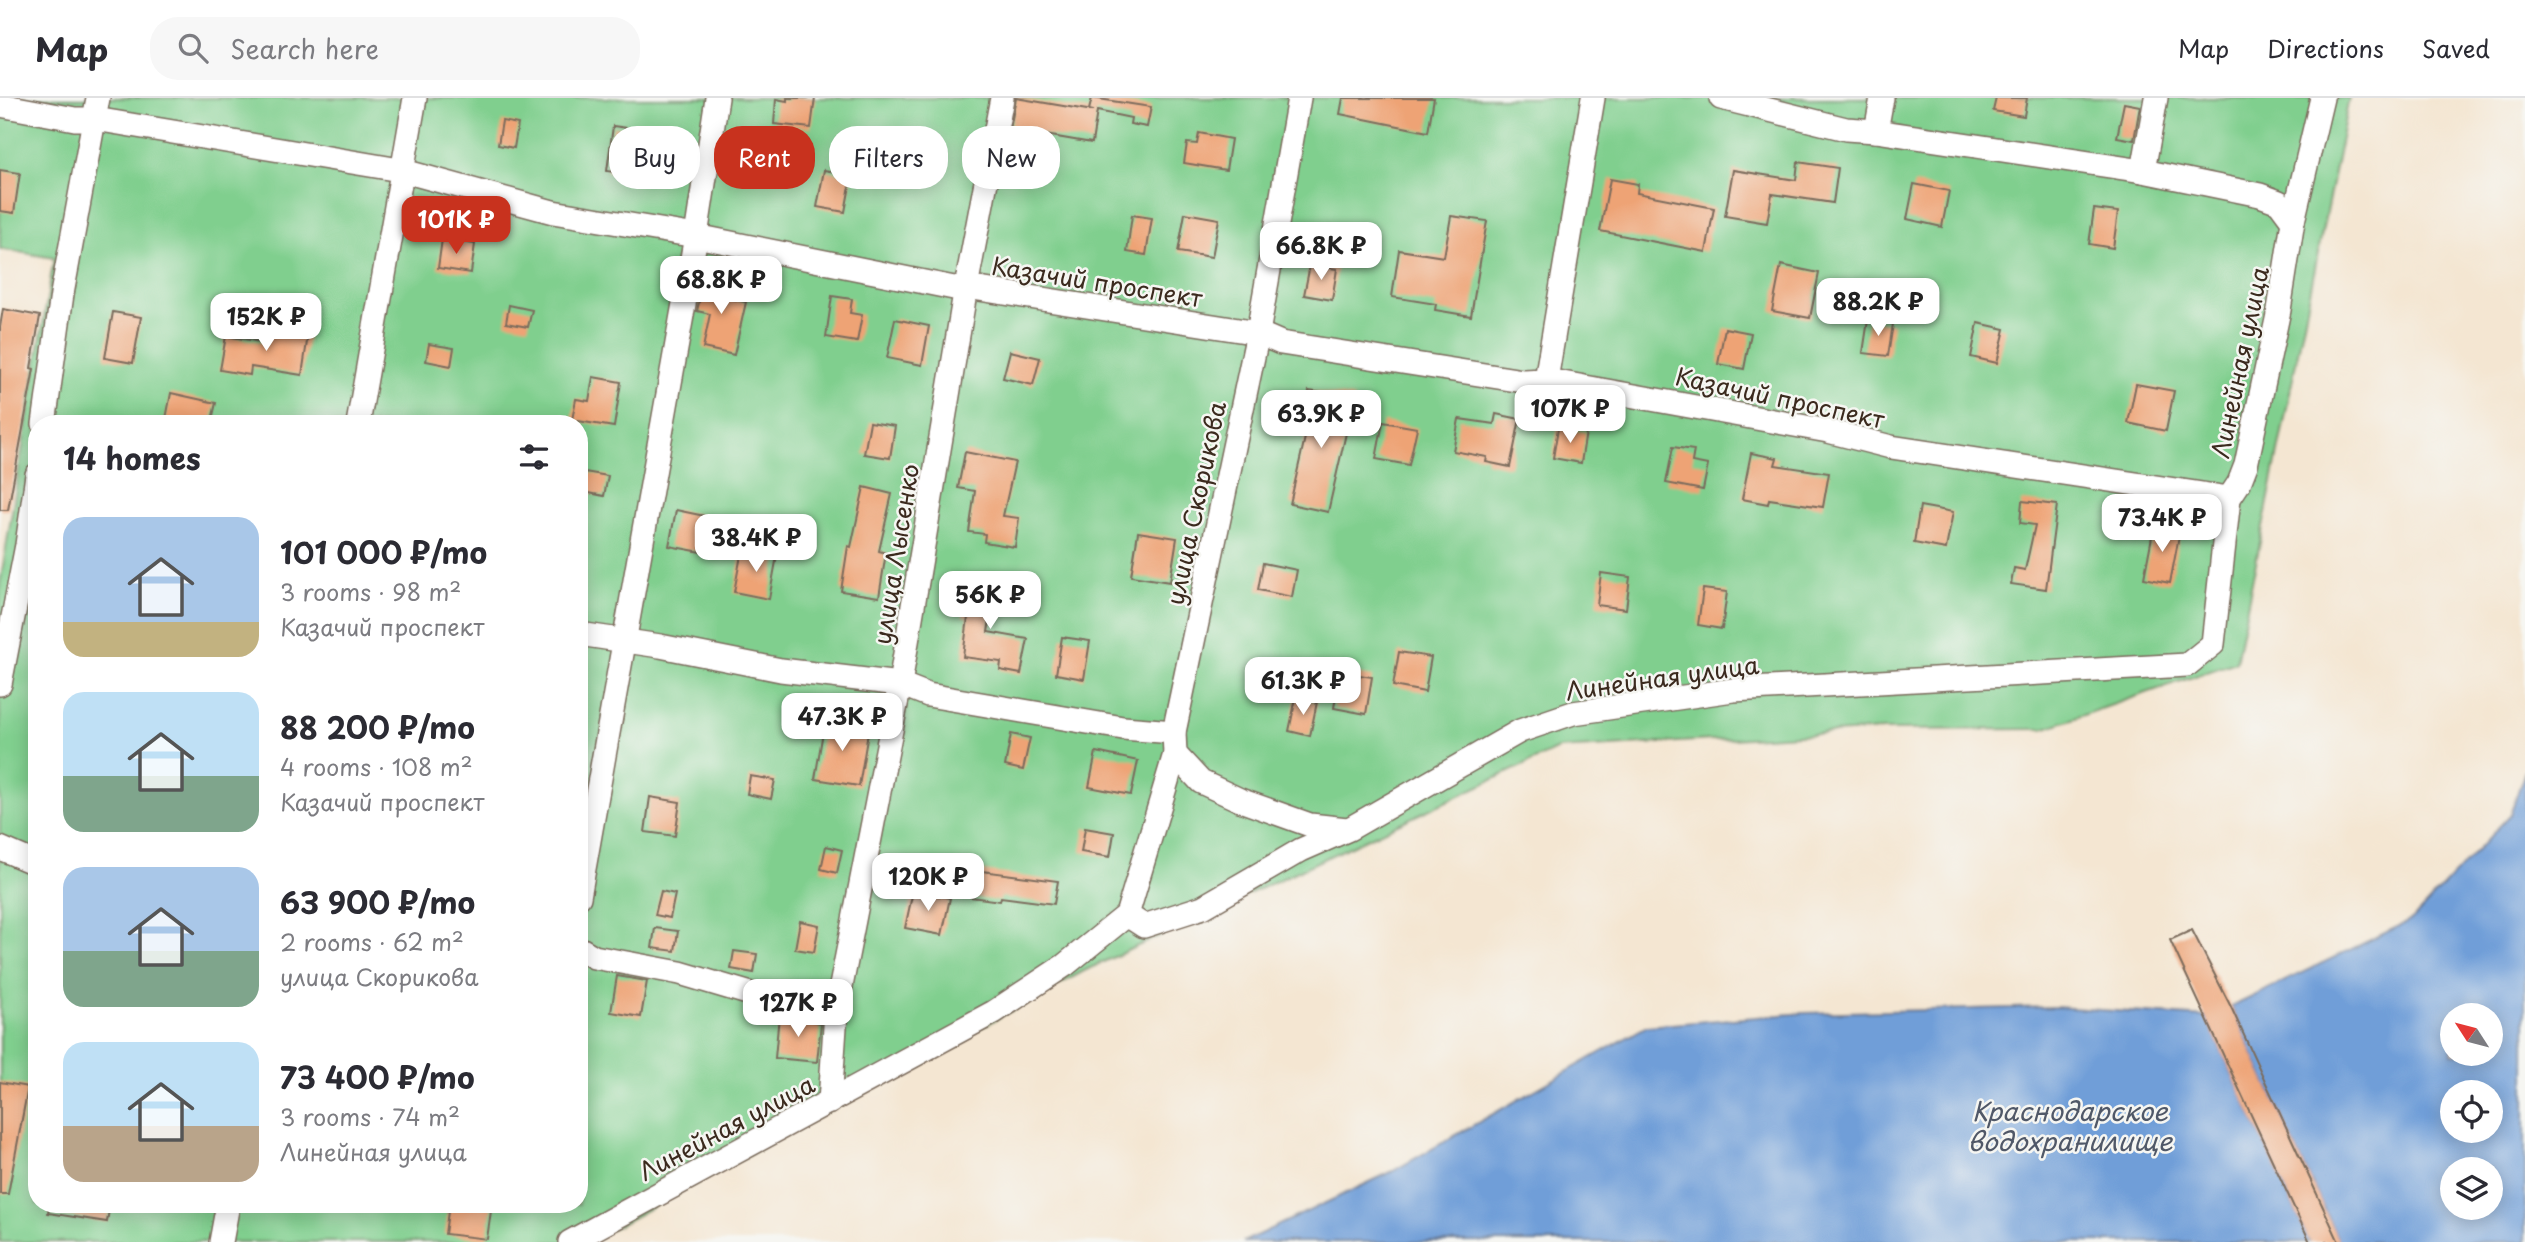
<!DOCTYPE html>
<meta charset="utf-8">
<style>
body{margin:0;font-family:"Playpen Sans",sans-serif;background:#f7f7f7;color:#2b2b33;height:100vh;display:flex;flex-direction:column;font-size:26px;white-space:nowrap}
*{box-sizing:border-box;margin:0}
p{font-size:23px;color:#7c7c81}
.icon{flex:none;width:38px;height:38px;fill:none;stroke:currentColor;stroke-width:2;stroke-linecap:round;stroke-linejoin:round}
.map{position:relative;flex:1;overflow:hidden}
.drawer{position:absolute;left:28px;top:317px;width:560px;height:798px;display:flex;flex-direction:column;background:#fff;border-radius:28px;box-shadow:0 4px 18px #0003}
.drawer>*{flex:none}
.banner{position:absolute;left:609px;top:28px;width:665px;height:63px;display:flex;gap:14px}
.needle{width:46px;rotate:306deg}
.controls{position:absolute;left:2440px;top:905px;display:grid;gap:14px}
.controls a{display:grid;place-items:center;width:63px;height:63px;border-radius:50%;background:#fff;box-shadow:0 4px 18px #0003;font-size:35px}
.price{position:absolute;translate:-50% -60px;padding:0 16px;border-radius:14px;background:#fff;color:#222;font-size:23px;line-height:46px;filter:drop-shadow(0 2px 4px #0008)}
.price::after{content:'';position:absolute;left:50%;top:42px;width:21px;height:16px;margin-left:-10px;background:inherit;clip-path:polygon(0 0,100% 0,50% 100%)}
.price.selected{background:#c8321e;color:#fff}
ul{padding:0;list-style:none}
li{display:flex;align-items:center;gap:21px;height:175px;padding:0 35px}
li span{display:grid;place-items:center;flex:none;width:196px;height:140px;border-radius:21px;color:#555}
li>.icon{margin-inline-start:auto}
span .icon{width:84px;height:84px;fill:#fffc;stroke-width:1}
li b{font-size:30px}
h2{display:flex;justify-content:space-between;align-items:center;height:84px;padding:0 35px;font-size:30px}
.pill{padding:0 24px;border-radius:28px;background:#fff;box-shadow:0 4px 18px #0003;font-size:24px;line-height:63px}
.pill.selected{background:#c8321e;color:#fff}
header{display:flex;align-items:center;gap:42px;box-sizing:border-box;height:98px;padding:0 35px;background:#fff;border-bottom:2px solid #e1e1e2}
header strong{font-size:33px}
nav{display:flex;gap:38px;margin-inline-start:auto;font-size:24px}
.search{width:490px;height:63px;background:#f7f7f7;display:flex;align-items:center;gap:18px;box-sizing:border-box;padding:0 24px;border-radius:28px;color:#7c7c81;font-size:26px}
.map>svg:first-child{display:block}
.green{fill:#80cf8e;stroke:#5e7c56;stroke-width:2;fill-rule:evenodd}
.water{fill:#6f9ed8;stroke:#55647b;stroke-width:2;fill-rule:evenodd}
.building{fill:#eea375}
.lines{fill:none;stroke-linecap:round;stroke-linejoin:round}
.minor-casing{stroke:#7c6c5d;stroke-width:26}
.minor{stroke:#fff;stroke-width:23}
.labels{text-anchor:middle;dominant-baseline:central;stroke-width:5;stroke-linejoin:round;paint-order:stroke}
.street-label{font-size:24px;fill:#3b2a1e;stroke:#f6f6f2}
.water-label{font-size:26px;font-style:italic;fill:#505868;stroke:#f6f6f2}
</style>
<header>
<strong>Map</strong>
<div class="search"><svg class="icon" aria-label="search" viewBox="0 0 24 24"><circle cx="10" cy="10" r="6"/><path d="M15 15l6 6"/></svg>Search here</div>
<nav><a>Map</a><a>Directions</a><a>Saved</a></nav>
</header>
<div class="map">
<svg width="2525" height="1144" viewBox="0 0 2525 1144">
<rect width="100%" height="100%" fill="#f6f6f2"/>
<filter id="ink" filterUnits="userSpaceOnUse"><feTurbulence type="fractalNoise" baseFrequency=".0143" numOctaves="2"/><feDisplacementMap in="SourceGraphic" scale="14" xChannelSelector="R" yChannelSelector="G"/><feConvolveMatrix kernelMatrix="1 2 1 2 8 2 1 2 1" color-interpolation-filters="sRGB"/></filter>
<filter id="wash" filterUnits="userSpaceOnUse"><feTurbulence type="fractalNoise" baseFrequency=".00686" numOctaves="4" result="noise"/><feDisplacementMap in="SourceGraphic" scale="28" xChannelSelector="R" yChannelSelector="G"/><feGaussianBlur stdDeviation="1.57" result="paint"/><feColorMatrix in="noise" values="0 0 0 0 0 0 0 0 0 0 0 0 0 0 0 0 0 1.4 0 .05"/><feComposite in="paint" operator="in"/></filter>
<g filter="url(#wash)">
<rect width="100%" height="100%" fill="#f4e6d2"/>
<path class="green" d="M0,0H2349L2236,564L2043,631L1884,632L1558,651L1084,873L588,1144H0V486L54,160L0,151ZM37,326H579V1106H37Z"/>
<g class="water">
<path d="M2525,673V1144H2339L2231,909L2412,822L2510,717ZM2452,917H2490V956H2452ZM2452,994H2490V1032H2452ZM2452,1071H2490V1110H2452Z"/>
<polygon points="2055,909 2206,919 2310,1144 1243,1144 1393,1073 1647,928 1804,915"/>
</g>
<g id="blocks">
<g class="building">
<polygon points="787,0 815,0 811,30 774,26 776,1 787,3"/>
<polygon points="1016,0 1093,13 1089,12 1092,0 1151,9 1147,29 1130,26 1131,20 1097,13 1092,45 1010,31"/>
<polygon points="1343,0 1434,0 1428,34 1340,16"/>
<polygon points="1996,0 2027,0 2024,18 1993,13"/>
<polygon points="2124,5 2140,8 2134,42 2117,39"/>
<polygon points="502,23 518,26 514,50 498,47"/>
<polygon points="613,28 672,36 669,55 663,54 661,72 654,71 653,80 607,73"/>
<polygon points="1199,35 1231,41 1226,72 1184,65 1187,45 1197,46"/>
<polygon points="1798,64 1838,70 1833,105 1772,96 1767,125 1725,118 1733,72 1796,82"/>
<polygon points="0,72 20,75 14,115 0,113"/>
<polygon points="824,72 852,77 845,114 817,109"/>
<polygon points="1610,81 1638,86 1637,95 1714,110 1706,154 1600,133"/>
<polygon points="1914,86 1949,93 1942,129 1907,121"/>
<polygon points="2094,111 2118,114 2113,150 2089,146"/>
<polygon points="1185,115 1219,121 1212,159 1178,154"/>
<polygon points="1132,117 1152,120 1146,157 1127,154"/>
<polygon points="1451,118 1487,123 1471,218 1435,212 1436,206 1392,199 1399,152 1444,159"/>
<polygon points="442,141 475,146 471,175 438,170"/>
<polygon points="1310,167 1337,171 1332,202 1304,197"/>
<polygon points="1781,167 1819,175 1810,220 1772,213"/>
<polygon points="705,178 729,183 726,200 746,204 734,257 703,250 710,216 697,213"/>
<polygon points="832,198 852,201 850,215 862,217 857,244 826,239"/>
<polygon points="509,207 532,212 528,229 506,225"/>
<polygon points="3,211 40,218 31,270 34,271 8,412 0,412 0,229"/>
<polygon points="113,214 141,219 133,265 105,260"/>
<polygon points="895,221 929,228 922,267 887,260"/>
<polygon points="1868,222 1893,226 1888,258 1863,255"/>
<polygon points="1978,225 2005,231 1997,265 1971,259"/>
<polygon points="269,230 308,237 302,277 251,269 250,277 220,272 226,238 267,245"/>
<polygon points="1725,230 1751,235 1744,271 1718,266"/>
<polygon points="429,246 454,250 451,268 426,263"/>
<polygon points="1010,253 1040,260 1033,287 1003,280"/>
<polygon points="593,279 621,284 614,329 572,322 576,301 589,303"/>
<polygon points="2136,286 2174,293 2166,333 2128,325"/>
<polygon points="1309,293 1354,300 1328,414 1290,406 1306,335 1302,334"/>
<polygon points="171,295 216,305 211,326 165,326"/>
<polygon points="1496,316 1520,321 1510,369 1486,364 1487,359 1453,353 1459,321 1494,326"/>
<polygon points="870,324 895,328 890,360 864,356"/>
<polygon points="1383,324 1417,330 1409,367 1376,361"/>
<polygon points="1558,330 1586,334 1581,365 1553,360"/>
<polygon points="1673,349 1694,352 1692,364 1708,367 1703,392 1666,385"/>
<polygon points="965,354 1015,364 1003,418 1019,420 1015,449 984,444 985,436 969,434 975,393 958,390"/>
<polygon points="1751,355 1777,360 1775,367 1829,375 1823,409 1769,401 1768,406 1742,401"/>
<polygon points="579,373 608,378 604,398 579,393"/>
<polygon points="864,389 892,396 879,453 886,455 879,499 841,493 848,448 851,449"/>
<polygon points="2022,403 2057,407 2046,491 2011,486 2014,470 2025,472 2035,427 2020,425"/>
<polygon points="1920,408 1953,414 1946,451 1914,445"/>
<polygon points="676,412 724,422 717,457 669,448"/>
<polygon points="2154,428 2180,433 2170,485 2144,480"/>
<polygon points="1138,434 1177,440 1170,484 1131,478"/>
<polygon points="742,452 777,458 769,501 734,494"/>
<polygon points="1263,465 1297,472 1292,499 1258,492"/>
<polygon points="1601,475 1630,479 1626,511 1597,507"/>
<polygon points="970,481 996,486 988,534 1028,541 1021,576 1000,572 1001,564 963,559 968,519 963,518"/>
<polygon points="1703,491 1727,494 1722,531 1698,527"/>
<polygon points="1062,539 1090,543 1084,581 1056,576"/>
<polygon points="1399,554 1431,559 1425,594 1393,588"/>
<polygon points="1340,574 1372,579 1366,616 1334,610"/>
<polygon points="1296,600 1317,604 1310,638 1289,633"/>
<polygon points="825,622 869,629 859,688 815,681"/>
<polygon points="1011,636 1030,640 1023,672 1005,668"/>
<polygon points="1096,654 1138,663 1131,697 1089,689"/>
<polygon points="750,678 775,682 771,701 747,696"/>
<polygon points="650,699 680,704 675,738 645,734"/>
<polygon points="1085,730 1114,735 1110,759 1081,754"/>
<polygon points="826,748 842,752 837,775 821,771"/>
<polygon points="974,772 1058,783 1054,806 1001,799 1000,803 970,799"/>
<polygon points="661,793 675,796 670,820 655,817"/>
<polygon points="913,793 950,800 942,837 905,830"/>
<polygon points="800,823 819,827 814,854 795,851"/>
<polygon points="655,830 678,833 675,853 652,850"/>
<polygon points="2192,832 2231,909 2339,1144 2310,1144 2170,842"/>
<polygon points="734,853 757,856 754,875 731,871"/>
<polygon points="617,878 647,883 641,919 611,914"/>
<polygon points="779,917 821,925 817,964 775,960"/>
<polygon points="0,984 28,989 8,1096 0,1096"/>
<polygon points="49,1106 110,1106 107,1124 48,1115"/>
<polygon points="449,1106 492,1106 487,1141 445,1136"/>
</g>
</g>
</g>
<g filter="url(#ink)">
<use href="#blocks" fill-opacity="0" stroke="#7c6c5d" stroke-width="2"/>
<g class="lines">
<defs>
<g id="minor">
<polyline points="1721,0 1846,31 1876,33 2143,73 2260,97 2279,104 2293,123"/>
<polyline points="0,7 75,21 95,21 400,72 553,114 696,138 954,190 966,189 1258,235 1281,245 1523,283 1546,282 1828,333 1891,349 2229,400"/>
<polyline points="1876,33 1882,0"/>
<polyline points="2143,73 2156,0"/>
<polyline points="1546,282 1593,0"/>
<polyline points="44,326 62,196 98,0"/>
<polyline points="358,326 415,0"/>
<polyline points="579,536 660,548 781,572 900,586 928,597 1123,630 1174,634"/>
<polyline points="0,586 27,447 37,377"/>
<polyline points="1175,656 1201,684 1240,702 1310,727 1347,731"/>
<polyline points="0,750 37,766"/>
<polyline points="579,799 696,138 717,0"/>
<polyline points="1127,817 1175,656 1174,634 1258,235 1299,0"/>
<polyline points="579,850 594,859 680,875 768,901 836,914"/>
<polyline points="830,1004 836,914 900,586 966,189 1002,0"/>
<polyline points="221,1144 228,1106"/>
<polyline points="570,1144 994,914 1065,867 1127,817 1144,828 1203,809 1301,752 1349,731 1520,633 1573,615 1733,592 2187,567 2213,546 2229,400 2239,385 2246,367 2279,212 2293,123 2322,0"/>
</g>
</defs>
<use href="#minor" class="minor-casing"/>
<use href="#minor" class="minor"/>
</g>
</g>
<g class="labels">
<g class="street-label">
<text transform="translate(1097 183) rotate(9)">Казачий проспект</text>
<text transform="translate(2239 264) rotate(-78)">Линейная улица</text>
<text transform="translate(1780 299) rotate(12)">Казачий проспект</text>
<text transform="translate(1195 405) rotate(-78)">улица Скорикова</text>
<text transform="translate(895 456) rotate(-81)">улица Лысенко</text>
<text transform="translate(1662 579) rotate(-8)">Линейная улица</text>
<text transform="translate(726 1029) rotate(-28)">Линейная улица</text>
</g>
<g class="water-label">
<text x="2070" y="1012">Краснодарское<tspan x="2070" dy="30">водохранилище</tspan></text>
</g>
</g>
</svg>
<div class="controls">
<a><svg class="needle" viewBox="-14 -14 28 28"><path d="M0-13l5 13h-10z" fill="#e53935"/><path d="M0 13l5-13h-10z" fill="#7c7c81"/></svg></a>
<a><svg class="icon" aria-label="locate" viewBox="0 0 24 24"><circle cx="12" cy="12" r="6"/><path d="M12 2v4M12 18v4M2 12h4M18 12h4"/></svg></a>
<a><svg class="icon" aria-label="layers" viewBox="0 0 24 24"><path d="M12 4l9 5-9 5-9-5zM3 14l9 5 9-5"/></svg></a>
</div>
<b class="price selected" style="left:456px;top:158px">101K ₽</b>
<b class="price" style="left:1321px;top:184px">66.8K ₽</b>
<b class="price" style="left:721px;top:218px">68.8K ₽</b>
<b class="price" style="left:1878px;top:240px">88.2K ₽</b>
<b class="price" style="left:266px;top:255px">152K ₽</b>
<b class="price" style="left:1570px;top:347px">107K ₽</b>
<b class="price" style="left:1321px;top:352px">63.9K ₽</b>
<b class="price" style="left:2162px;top:456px">73.4K ₽</b>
<b class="price" style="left:756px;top:476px">38.4K ₽</b>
<b class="price" style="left:990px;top:533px">56K ₽</b>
<b class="price" style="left:1303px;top:619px">61.3K ₽</b>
<b class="price" style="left:842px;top:655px">47.3K ₽</b>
<b class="price" style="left:928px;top:815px">120K ₽</b>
<b class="price" style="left:798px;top:941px">127K ₽</b>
<div class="banner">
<a class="pill">Buy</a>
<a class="pill selected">Rent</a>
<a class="pill">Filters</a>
<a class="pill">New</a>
</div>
<section class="drawer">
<h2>14 homes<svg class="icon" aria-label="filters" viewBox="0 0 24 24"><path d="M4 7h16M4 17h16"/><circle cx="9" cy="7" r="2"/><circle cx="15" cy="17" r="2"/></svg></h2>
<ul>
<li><span style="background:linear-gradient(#a9c7e8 75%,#c2b280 0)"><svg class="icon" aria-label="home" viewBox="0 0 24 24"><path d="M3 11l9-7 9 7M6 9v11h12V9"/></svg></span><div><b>101 000 ₽/mo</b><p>3 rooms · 98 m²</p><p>Казачий проспект</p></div></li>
<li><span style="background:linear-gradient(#bfe0f5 60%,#7fa58c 0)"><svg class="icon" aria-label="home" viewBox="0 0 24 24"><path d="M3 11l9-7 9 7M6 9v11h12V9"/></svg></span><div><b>88 200 ₽/mo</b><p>4 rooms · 108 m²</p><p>Казачий проспект</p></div></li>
<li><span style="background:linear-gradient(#a9c7e8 60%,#7fa58c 0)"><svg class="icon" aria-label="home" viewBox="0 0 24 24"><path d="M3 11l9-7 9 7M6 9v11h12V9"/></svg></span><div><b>63 900 ₽/mo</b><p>2 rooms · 62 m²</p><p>улица Скорикова</p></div></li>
<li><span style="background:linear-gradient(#bfe0f5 60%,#b9a48a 0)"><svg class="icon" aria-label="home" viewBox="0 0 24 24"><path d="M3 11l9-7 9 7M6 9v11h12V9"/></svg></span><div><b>73 400 ₽/mo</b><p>3 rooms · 74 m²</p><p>Линейная улица</p></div></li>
</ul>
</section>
</div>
